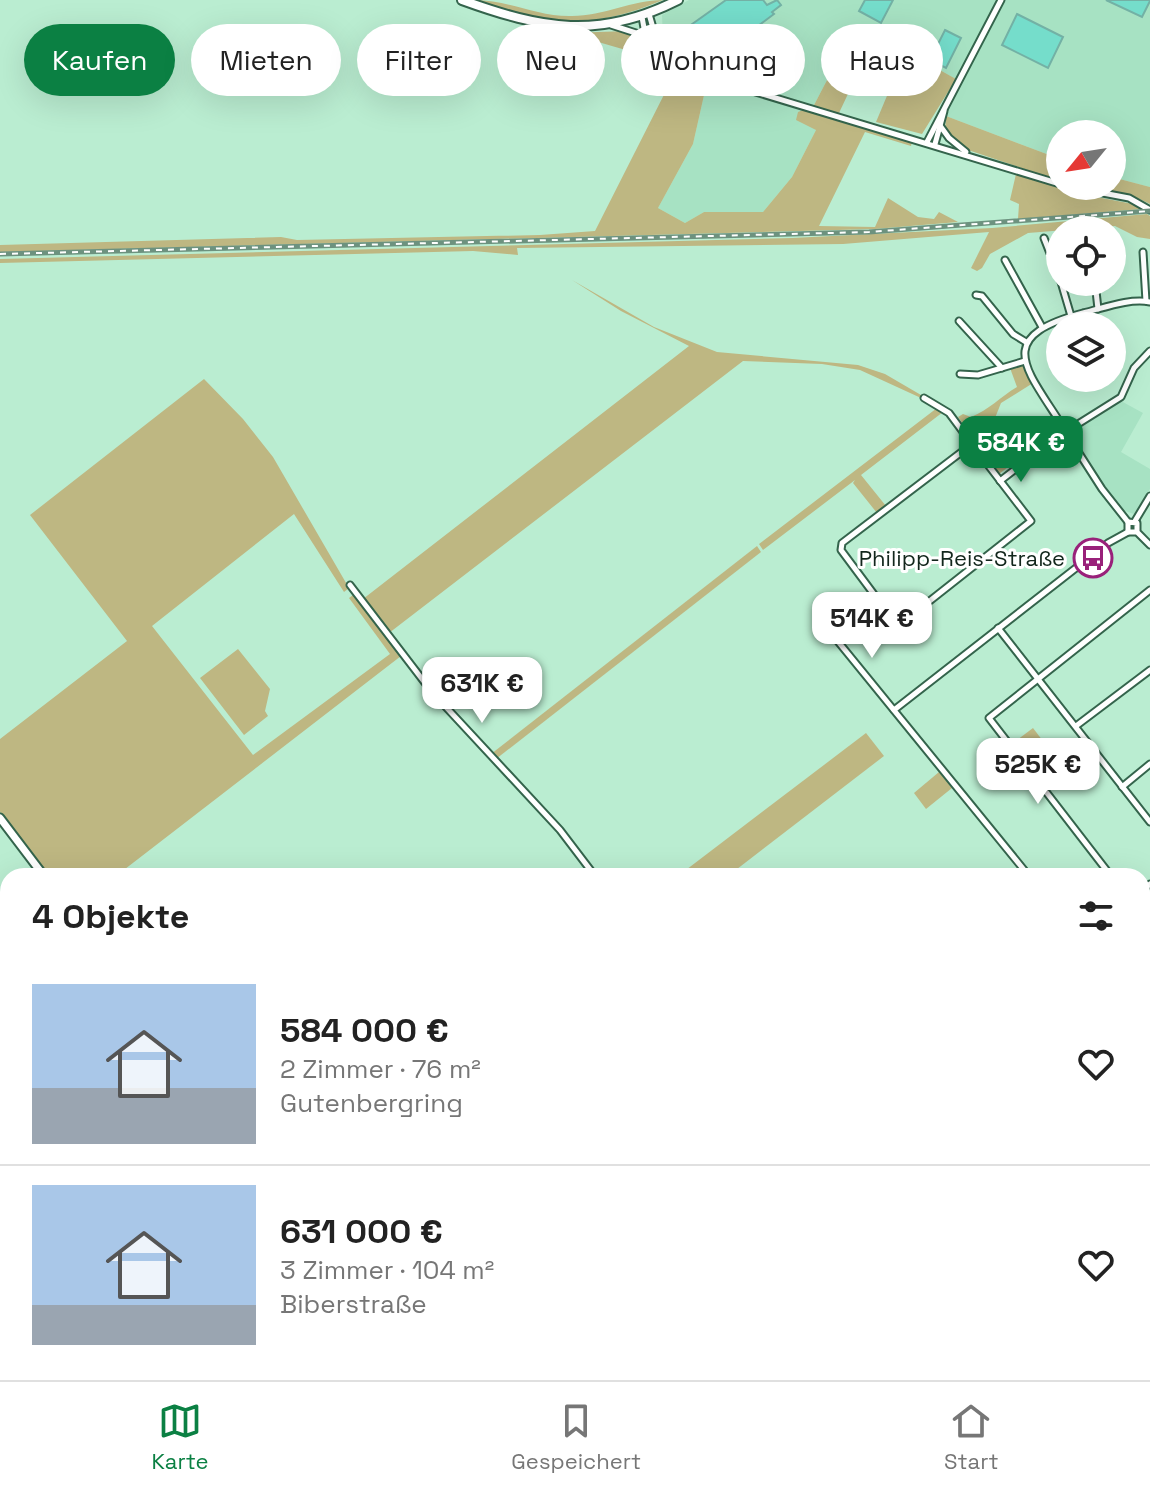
<!DOCTYPE html>
<html lang="de">
<meta charset="utf-8">
<style>
body{margin:0;font-family:"Space Grotesk",sans-serif;background:#f6f6f6;color:#222;height:100vh;display:flex;flex-direction:column;font-size:30px;white-space:nowrap}
*{box-sizing:border-box;margin:0}
p{font-size:26px;color:#767676}
.icon{flex:none;width:44px;height:44px;fill:none;stroke:currentColor;stroke-width:2;stroke-linecap:round;stroke-linejoin:round}
.map{position:relative;flex:1;overflow:hidden}
.side{position:absolute;left:0px;top:868px;width:1150px;height:512px;display:flex;flex-direction:column;background:#fff;border-radius:24px 24px 0 0;box-shadow:0 8px 32px #0002}
.side>*{flex:none}
.hud{position:absolute;left:24px;top:24px;width:1102px;height:72px;display:flex;gap:16px}
.needle{width:52px;rotate:240deg}
.buttons{position:absolute;left:1046px;top:120px;display:grid;gap:16px}
.buttons a{display:grid;place-items:center;width:80px;height:80px;border-radius:50%;background:#fff;box-shadow:0 8px 32px #0002;font-size:40px}
.price{position:absolute;translate:-50% -68px;padding:0 18px;border-radius:16px;background:#fff;color:#222;font-size:26px;line-height:52px;filter:drop-shadow(0 2px 4px #0008)}
.price::after{content:'';position:absolute;left:50%;top:48px;width:24px;height:18px;margin-left:-12px;background:inherit;clip-path:polygon(0 0,100% 0,50% 100%)}
.price.current{background:#0b8043;color:#fff}
ul{padding:0;list-style:none}
li{display:flex;align-items:center;gap:24px;height:200px;padding:0 32px}
li+li{border-top:2px solid #e0e0e0}
li span{display:grid;place-items:center;flex:none;width:224px;height:160px;border-radius:0px;color:#555}
li>.icon{margin-inline-start:auto}
span .icon{width:96px;height:96px;fill:#fffc;stroke-width:1}
li b{font-size:34px}
h2{display:flex;justify-content:space-between;align-items:center;height:96px;padding:0 32px;font-size:34px}
.chip{padding:0 28px;border-radius:36px;background:#fff;box-shadow:0 8px 32px #0002;font-size:28px;line-height:72px}
.chip.current{background:#0b8043;color:#fff}
.tabs{display:flex;justify-content:space-around;align-items:center;height:112px;border-top:2px solid #e0e0e0;background:#fff;font-size:22px;color:#767676}
.tabs a{display:grid;justify-items:center;gap:4px}
.tabs .current{color:#0b8043}
.map>svg:first-child{display:block}
.built{fill:#a7e2c3}
.green{fill:#beb782}
.building{fill:#75ddcb;stroke:#73b1a5;stroke-width:2}
.lines{fill:none;stroke-linecap:round;stroke-linejoin:round}
.minor-casing{stroke:#34644c;stroke-width:9}
.tertiary-casing{stroke:#34644c;stroke-width:11}
.secondary-casing{stroke:#34644c;stroke-width:12}
.minor{stroke:#fff;stroke-width:5}
.tertiary{stroke:#fff;stroke-width:7}
.secondary{stroke:#fff;stroke-width:8}
.rail-casing{stroke:#6d927f;stroke-width:5}
.rail{stroke:#fff;stroke-width:2;stroke-dasharray:6;stroke-linecap:butt}
.labels{text-anchor:middle;dominant-baseline:central;stroke-width:6;stroke-linejoin:round;paint-order:stroke}
.poi-label{font-size:22px;fill:#12261c;stroke:#fff;text-anchor:end}
</style>
<div class="map">
<svg width="1150" height="1380" viewBox="0 0 1150 1380">
<rect width="100%" height="100%" fill="#baedd1"/>
<g class="built">
<polygon points="689,0 1150,0 1150,187 1112,177 1112,134 1060,134 1060,159 938,113 956,79 863,28 860,34 854,31 850,36 813,107 703,72 675,55 663,38 662,15"/>
<polygon points="707,82 803,110 816,130 792,177 763,212 704,212 685,223 658,208 693,144"/>
<polygon points="1121,401 1143,413 1121,452 1150,469 1150,489 1134,514 1122,510 1108,493 1073,436 1075,429"/>
</g>
<g class="green">
<path d="M475,0C509,0 538,17 572,16C604,16 632,0 663,0C590,31 549,25 475,0Z"/>
<polygon points="864,28 956,79 922,134 876,122 889,91 855,79 839,113 813,107 850,36 853,31 860,34"/>
<polygon points="628,31 642,40 653,54 650,57 567,33"/>
<polygon points="676,71 707,82 693,144 658,208 685,223 704,212 763,212 792,177 816,130 796,120 798,112 803,110 912,142 911,146 865,132 819,226 875,227 888,198 918,217 934,219 939,212 958,222 875,229 0,252 0,245 281,237 297,240 540,235 595,231"/>
<polygon points="946,116 1060,159 1060,181 968,150 945,131"/>
<polygon points="1016,174 1076,193 1133,204 1142,209 1018,219 1019,204 1010,200"/>
<polygon points="1112,177 1150,187 1150,204 1131,195 1089,188 1112,186"/>
<polygon points="1147,214 1150,216 1150,239 1137,237 1115,226 1028,233 990,254 982,268 977,271 971,268 989,232 843,244 517,248 518,255 473,251 0,263 0,259 792,238 992,228"/>
<polygon points="572,280 654,327 717,352 858,365 885,374 921,395 921,398 860,370 822,364 743,361 389,633 363,599 689,346 621,311"/>
<path d="M1024,364L1033,383L1001,403L991,428L1029,451L999,474L958,417L963,414L971,417C989,410 1000,397 1017,387L1010,368Z"/>
<polygon points="204,379 243,419 273,457 349,588 344,592 294,514 152,626 253,755 390,654 349,598 353,595 401,656 116,876 48,876 0,812 0,739 127,641 30,515"/>
<polygon points="937,408 943,412 861,475 886,506 877,513 853,483 855,480 763,550 759,544"/>
<polygon points="757,546 761,552 496,759 491,754"/>
<polygon points="238,649 270,689 265,711 268,716 244,735 200,678"/>
<polygon points="1033,728 1049,749 1029,764 1013,743"/>
<polygon points="866,733 884,756 728,876 678,876"/>
<polygon points="939,772 952,788 926,809 914,793"/>
<polygon points="1150,1227 1150,1358 1142,1365 1142,1234"/>
<polygon points="905,1372 1135,1372 1126,1380 931,1380 925,1373 916,1380 896,1380"/>
</g>
<g class="building">
<polygon points="726,0 763,0 767,5 777,0 781,5 772,12 774,14 727,49 729,52 716,62 706,49 703,52 688,27"/>
<polygon points="865,0 893,0 881,23 859,11"/>
<polygon points="1106,0 1150,0 1150,1 1142,17"/>
<polygon points="1017,14 1063,37 1048,68 1002,45"/>
<polygon points="945,30 961,38 946,68 930,60"/>
</g>
<g class="lines">
<defs>
<g id="minor">
<polyline points="649,14 660,52"/>
<polyline points="642,17 646,39"/>
<polyline points="611,25 639,34 686,71 1060,184"/>
<polyline points="941,127 949,138 966,152"/>
<polyline points="927,142 1001,0"/>
<polyline points="935,144 944,111"/>
<polyline points="1066,186 1129,198 1150,210"/>
<polyline points="1044,238 1060,279"/>
<polyline points="1143,252 1146,301"/>
<polyline points="1005,260 1042,327"/>
<polyline points="1061,282 1071,316"/>
<polyline points="1095,282 1098,309"/>
<polyline points="976,295 982,296 1013,334 1026,342"/>
<polyline points="959,321 1002,368"/>
<polyline points="960,374 978,375 1025,361"/>
<polyline points="924,398 949,413 972,444"/>
<path d="M1063,427C1026,368 992,337 1083,313C1104,308 1129,298 1150,302"/>
<polyline points="1070,429 1121,397 1134,368 1150,351"/>
<polyline points="1068,436 1102,489 1128,522"/>
<polyline points="1000,481 1061,434"/>
<polyline points="1135,521 1150,496"/>
<polyline points="1137,532 1137,523 1128,522 1128,532 1137,532 1150,545"/>
<polyline points="350,585 432,692 560,830 595,876"/>
<polyline points="873,593 841,550 842,543 972,444 1031,521 903,622 897,622 873,593 827,628 1029,876"/>
<polyline points="998,628 1150,822"/>
<polyline points="894,710 1108,543 1128,532"/>
<polyline points="1076,726 1150,670"/>
<polyline points="1122,787 1150,764"/>
<polyline points="1111,876 989,718 1150,590"/>
<polyline points="1142,890 1150,884"/>
<polyline points="1142,1018 1150,1023"/>
<polyline points="605,1372 611,1380"/>
<polyline points="686,1372 694,1380"/>
<polyline points="779,1373 789,1380"/>
<polyline points="741,1380 750,1372"/>
</g>
<g id="tertiary">
<polyline points="0,818 44,876"/>
<polyline points="1142,951 1150,944"/>
<polyline points="521,1372 527,1380"/>
<polyline points="777,1380 779,1372"/>
</g>
<path id="secondary" d="M462,0C542,29 599,40 678,0"/>
</defs>
<use href="#minor" class="minor-casing"/>
<use href="#tertiary" class="tertiary-casing"/>
<use href="#secondary" class="secondary-casing"/>
<use href="#minor" class="minor"/>
<use href="#tertiary" class="tertiary"/>
<use href="#secondary" class="secondary"/>
<defs>
<polyline id="rail" points="0,254 869,232 1150,211"/>
</defs>
<use href="#rail" class="rail-casing"/>
<use href="#rail" class="rail"/>
</g>
<defs>
<symbol id="bus-ring" viewBox="-11 -11 22 22"><circle r="9.5" fill="#fff" stroke="#99217a" stroke-width="1.5"/><path d="M-5-6H5V4H4V6H2V4H-2V6H-4V4H-5ZM-3.5-4V0h7V-4ZM-3.5 1.2v1.5H-2V1.2ZM2 1.2v1.5H3.5V1.2Z" fill="#99217a"/></symbol>
</defs>
<g fill-rule="evenodd">
<use href="#bus-ring" x="1071" y="536" width="44" height="44"/>
</g>
<g class="labels">
<g class="poi-label">
<text x="1065" y="558">Philipp-Reis-Straße</text>
</g>
</g>
</svg>
<div class="buttons">
<a><svg class="needle" viewBox="-14 -14 28 28"><path d="M0-13l5 13h-10z" fill="#e53935"/><path d="M0 13l5-13h-10z" fill="#767676"/></svg></a>
<a><svg class="icon" aria-label="locate" viewBox="0 0 24 24"><circle cx="12" cy="12" r="6"/><path d="M12 2v4M12 18v4M2 12h4M18 12h4"/></svg></a>
<a><svg class="icon" aria-label="layers" viewBox="0 0 24 24"><path d="M12 4l9 5-9 5-9-5zM3 14l9 5 9-5"/></svg></a>
</div>
<b class="price current" style="left:1021px;top:484px">584K €</b>
<b class="price" style="left:872px;top:660px">514K €</b>
<b class="price" style="left:482px;top:725px">631K €</b>
<b class="price" style="left:1038px;top:806px">525K €</b>
<div class="hud">
<a class="chip current">Kaufen</a>
<a class="chip">Mieten</a>
<a class="chip">Filter</a>
<a class="chip">Neu</a>
<a class="chip">Wohnung</a>
<a class="chip">Haus</a>
</div>
<section class="side">
<h2>4 Objekte<svg class="icon" aria-label="filters" viewBox="0 0 24 24"><path d="M4 7h16M4 17h16"/><circle cx="9" cy="7" r="2"/><circle cx="15" cy="17" r="2"/></svg></h2>
<ul>
<li><span style="background:linear-gradient(#a9c7e8 65%,#9aa5b1 0)"><svg class="icon" aria-label="home" viewBox="0 0 24 24"><path d="M3 11l9-7 9 7M6 9v11h12V9"/></svg></span><div><b>584 000 €</b><p>2 Zimmer · 76 m²</p><p>Gutenbergring</p></div><svg class="icon" aria-label="heart" viewBox="0 0 24 24"><path d="M12 20l-8-8c-3-5 5-10 8-4 3-6 11-1 8 4z"/></svg></li>
<li><span style="background:linear-gradient(#a9c7e8 75%,#9aa5b1 0)"><svg class="icon" aria-label="home" viewBox="0 0 24 24"><path d="M3 11l9-7 9 7M6 9v11h12V9"/></svg></span><div><b>631 000 €</b><p>3 Zimmer · 104 m²</p><p>Biberstraße</p></div><svg class="icon" aria-label="heart" viewBox="0 0 24 24"><path d="M12 20l-8-8c-3-5 5-10 8-4 3-6 11-1 8 4z"/></svg></li>
</ul>
</section>
</div>
<nav class="tabs">
<a class="current"><svg class="icon" aria-label="map" viewBox="0 0 24 24"><path d="M3 6l6-2 6 2 6-2v14l-6 2-6-2-6 2zM9 4v14M15 6v14"/></svg>Karte</a>
<a><svg class="icon" aria-label="saved" viewBox="0 0 24 24"><path d="M7 4h10v16l-5-4-5 4z"/></svg>Gespeichert</a>
<a><svg class="icon" aria-label="home" viewBox="0 0 24 24"><path d="M3 11l9-7 9 7M6 9v11h12V9"/></svg>Start</a>
</nav>
